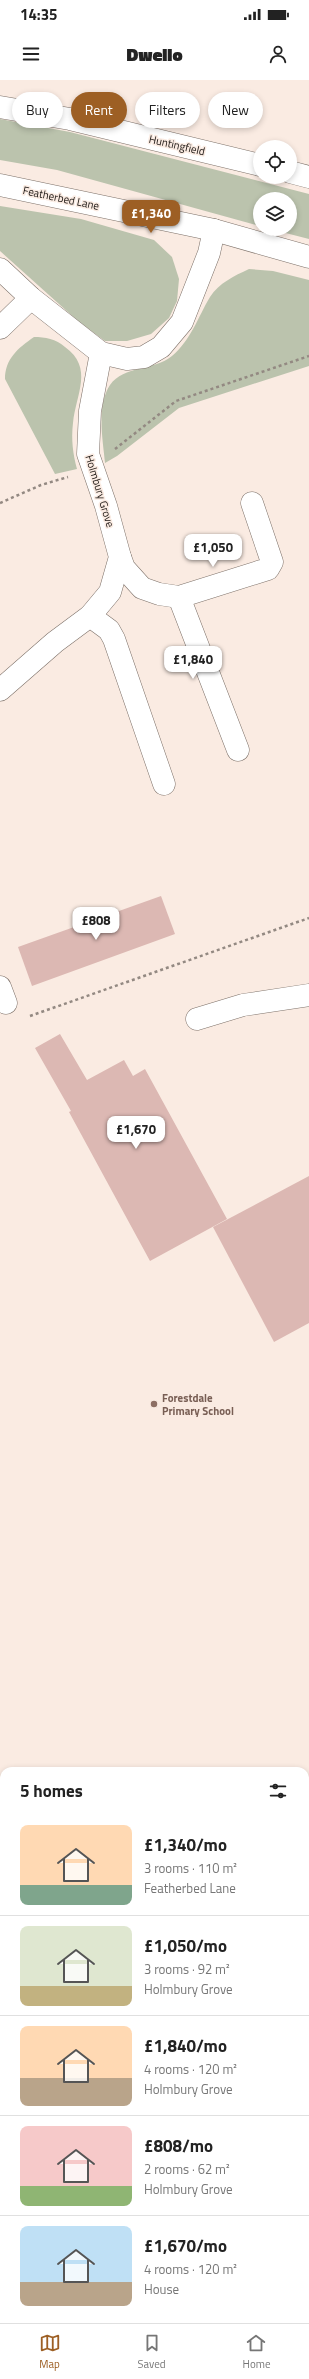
<!DOCTYPE html>
<meta charset="utf-8">
<style>
body{margin:0;font-family:"Titillium Web",sans-serif;background:#f6f6f6;color:#222;height:100vh;display:flex;flex-direction:column;font-size:15px;white-space:nowrap}
*{box-sizing:border-box;margin:0}
p{font-size:13px;color:#767676}
.icon{flex:none;width:22px;height:22px;fill:none;stroke:currentColor;stroke-width:2;stroke-linecap:round;stroke-linejoin:round}
.map{position:relative;flex:1;overflow:hidden}
.side{position:absolute;left:0px;top:1687px;width:309px;height:556px;display:flex;flex-direction:column;background:#fff;border-radius:12px 12px 0 0;box-shadow:0 2px 6px #0003}
.side>*{flex:none}
.top-card{position:absolute;left:12px;top:12px;width:285px;height:36px;display:flex;gap:8px}
.tools{position:absolute;left:253px;top:60px;display:grid;gap:8px}
.tools a{display:grid;place-items:center;width:44px;height:44px;border-radius:50%;background:#fff;box-shadow:0 2px 6px #0003;font-size:20px}
.price{position:absolute;translate:-50% -34px;padding:0 9px;border-radius:8px;background:#fff;color:#222;font-size:13px;line-height:26px;filter:drop-shadow(0 1px 2px #0008)}
.price::after{content:'';position:absolute;left:50%;top:24px;width:12px;height:9px;margin-left:-6px;background:inherit;clip-path:polygon(0 0,100% 0,50% 100%)}
.price.active{background:#9d5f24;color:#fff}
ul{padding:0;list-style:none}
li{display:flex;align-items:center;gap:12px;height:100px;padding:0 20px}
li+li{border-top:1px solid #e0e0e0}
li span{display:grid;place-items:center;flex:none;width:112px;height:80px;border-radius:8px;color:#555}
li>.icon{margin-inline-start:auto}
span .icon{width:48px;height:48px;fill:#fffc;stroke-width:1}
li b{font-size:17px}
h2{display:flex;justify-content:space-between;align-items:center;height:48px;padding:0 20px;font-size:17px}
.chip{padding:0 14px;border-radius:18px;background:#fff;box-shadow:0 2px 6px #0003;font-size:14px;line-height:36px}
.chip.active{background:#9d5f24;color:#fff}
.status{display:flex;justify-content:space-between;align-items:center;height:28px;padding:0 20px;background:#fff;direction:ltr}
.status svg{height:11px;fill:currentColor}
header{display:flex;justify-content:space-between;align-items:center;height:52px;padding:0 20px;background:#fff;font-size:18px;font-weight:800}
.menu{display:flex;justify-content:space-around;align-items:center;height:56px;border-top:1px solid #e0e0e0;background:#fff;font-size:11px;color:#767676}
.menu a{display:grid;justify-items:center;gap:2px}
.menu .active{color:#9d5f24}
.map>svg:first-child{display:block}
.green{fill:#bbc3ad}
.building{fill:#dcb8b3}
.lines{fill:none;stroke-linecap:round;stroke-linejoin:round}
.minor-casing{stroke:#7d7169;stroke-width:23}
.path{stroke:#938982;stroke-width:2.5;stroke-dasharray:3 3;stroke-linecap:butt}
.minor{stroke:#fff;stroke-width:22}
.education-dot{fill:#8d6e63;stroke:#faebe2;stroke-width:1.5}
.labels{text-anchor:middle;dominant-baseline:central;stroke-width:3;stroke-linejoin:round;paint-order:stroke}
.street-label{font-size:11px;fill:#1a1512;stroke:#faebe2}
.education-label{font-size:11px;font-weight:bold;fill:#785e54;stroke:#faebe2;text-anchor:start}
</style>
<div class="status"><b>14:35</b><svg viewBox="0 0 49 12"><path d="M0 12V9h3v3zM5 12V6h3v6zM10 12V3h3v9zM15 12V0h3v12zM26 1h20v11H26zM47 4h2v5h-2z"/></svg></div>
<header><svg class="icon" aria-label="menu" viewBox="0 0 24 24"><path d="M4 6h16M4 12h16M4 18h16"/></svg>Dwello<svg class="icon" aria-label="person" viewBox="0 0 24 24"><circle cx="12" cy="8" r="4"/><path d="M4 21q1-7 8-7t8 7"/></svg></header>
<div class="map">
<svg width="309" height="2243" viewBox="0 0 309 2243">
<rect width="100%" height="100%" fill="#faebe2"/>
<g class="green">
<polygon points="0,39 70,52 309,114 309,159 270,149 290,149 290,119 260,119 260,146 57,90 0,80"/>
<polygon points="0,126 81,139 154,160 172,177 179,199 177,221 169,238 151,254 127,261 105,261 79,242 0,171"/>
<path d="M249,189L273,191L309,200V286L179,328L117,376L105,383C103,360 96,326 110,305C124,285 154,291 172,276C191,260 198,237 210,217C219,203 234,196 249,189Z"/>
<path d="M34,257C45,257 56,259 65,267C94,288 76,314 73,343C71,360 73,374 77,389L55,394L5,299C5,279 18,268 34,257Z"/>
</g>
<g class="building">
<polygon points="161,816 175,854 32,906 18,867"/>
<polygon points="60,954 87,1000 124,980 133,996 145,989 227,1139 150,1181 69,1032 71,1031 35,968"/>
<polygon points="309,1096 309,1243 274,1262 213,1147"/>
</g>
<g class="lines">
<defs>
<g id="minor">
<polyline points="0,27 70,39 260,85"/>
<polyline points="290,92 309,97"/>
<polyline points="0,105 214,150 309,177"/>
<polyline points="0,189 31,218 101,273 127,279 144,277 161,267 182,242 209,173 214,150"/>
<polyline points="0,248 31,218"/>
<polyline points="120,477 124,488 142,508 159,514 179,517 268,489 272,482 252,423"/>
<polyline points="179,517 238,670"/>
<polyline points="90,536 109,550 114,559 164,704"/>
<polyline points="0,610 55,562 90,536 110,512 120,477 106,426 88,374 90,331 101,273"/>
<polyline points="0,907 6,923"/>
<polyline points="197,939 243,925 309,915"/>
<polyline points="305,2069 309,2068"/>
<polyline points="0,2224 4,2227"/>
<polyline points="26,2239 39,2242 56,2239"/>
<polyline points="228,2239 229,2243"/>
</g>
</defs>
<use href="#minor" class="minor-casing"/>
<g class="path">
<polyline points="115,369 176,321 309,276"/>
<polyline points="0,423 41,405 68,397"/>
<polyline points="30,936 309,838"/>
<polyline points="305,2013 309,2012"/>
<polyline points="0,2048 4,2067"/>
<polyline points="177,2239 178,2243"/>
</g>
<use href="#minor" class="minor"/>
</g>
<circle class="education-dot" cx="154" cy="1324" r="4"/>
<g class="labels">
<g class="street-label">
<text transform="translate(177 65) rotate(13)">Huntingfield</text>
<text transform="translate(61 118) rotate(12)">Featherbed Lane</text>
<text transform="translate(100 411) rotate(73)">Holmbury Grove</text>
</g>
<g class="education-label">
<text x="162" y="1318">Forestdale<tspan x="162" dy="13">Primary School</tspan></text>
</g>
</g>
</svg>
<div class="tools">
<a><svg class="icon" aria-label="locate" viewBox="0 0 24 24"><circle cx="12" cy="12" r="6"/><path d="M12 2v4M12 18v4M2 12h4M18 12h4"/></svg></a>
<a><svg class="icon" aria-label="layers" viewBox="0 0 24 24"><path d="M12 4l9 5-9 5-9-5zM3 14l9 5 9-5"/></svg></a>
</div>
<b class="price active" style="left:151px;top:154px">£1,340</b>
<b class="price" style="left:213px;top:488px">£1,050</b>
<b class="price" style="left:193px;top:600px">£1,840</b>
<b class="price" style="left:96px;top:861px">£808</b>
<b class="price" style="left:136px;top:1070px">£1,670</b>
<div class="top-card">
<a class="chip">Buy</a>
<a class="chip active">Rent</a>
<a class="chip">Filters</a>
<a class="chip">New</a>
</div>
<section class="side">
<h2>5 homes<svg class="icon" aria-label="filters" viewBox="0 0 24 24"><path d="M4 7h16M4 17h16"/><circle cx="9" cy="7" r="2"/><circle cx="15" cy="17" r="2"/></svg></h2>
<ul>
<li><span style="background:linear-gradient(#ffd9b3 75%,#7fa58c 0)"><svg class="icon" aria-label="home" viewBox="0 0 24 24"><path d="M3 11l9-7 9 7M6 9v11h12V9"/></svg></span><div><b>£1,340/mo</b><p>3 rooms · 110 m²</p><p>Featherbed Lane</p></div></li>
<li><span style="background:linear-gradient(#dfe7d0 75%,#c2b280 0)"><svg class="icon" aria-label="home" viewBox="0 0 24 24"><path d="M3 11l9-7 9 7M6 9v11h12V9"/></svg></span><div><b>£1,050/mo</b><p>3 rooms · 92 m²</p><p>Holmbury Grove</p></div></li>
<li><span style="background:linear-gradient(#ffd9b3 65%,#b9a48a 0)"><svg class="icon" aria-label="home" viewBox="0 0 24 24"><path d="M3 11l9-7 9 7M6 9v11h12V9"/></svg></span><div><b>£1,840/mo</b><p>4 rooms · 120 m²</p><p>Holmbury Grove</p></div></li>
<li><span style="background:linear-gradient(#f6c9c9 75%,#8fb573 0)"><svg class="icon" aria-label="home" viewBox="0 0 24 24"><path d="M3 11l9-7 9 7M6 9v11h12V9"/></svg></span><div><b>£808/mo</b><p>2 rooms · 62 m²</p><p>Holmbury Grove</p></div></li>
<li><span style="background:linear-gradient(#bfe0f5 70%,#b9a48a 0)"><svg class="icon" aria-label="home" viewBox="0 0 24 24"><path d="M3 11l9-7 9 7M6 9v11h12V9"/></svg></span><div><b>£1,670/mo</b><p>4 rooms · 120 m²</p><p>House</p></div></li>
</ul>
</section>
</div>
<nav class="menu">
<a class="active"><svg class="icon" aria-label="map" viewBox="0 0 24 24"><path d="M3 6l6-2 6 2 6-2v14l-6 2-6-2-6 2zM9 4v14M15 6v14"/></svg>Map</a>
<a><svg class="icon" aria-label="saved" viewBox="0 0 24 24"><path d="M7 4h10v16l-5-4-5 4z"/></svg>Saved</a>
<a><svg class="icon" aria-label="home" viewBox="0 0 24 24"><path d="M3 11l9-7 9 7M6 9v11h12V9"/></svg>Home</a>
</nav>
